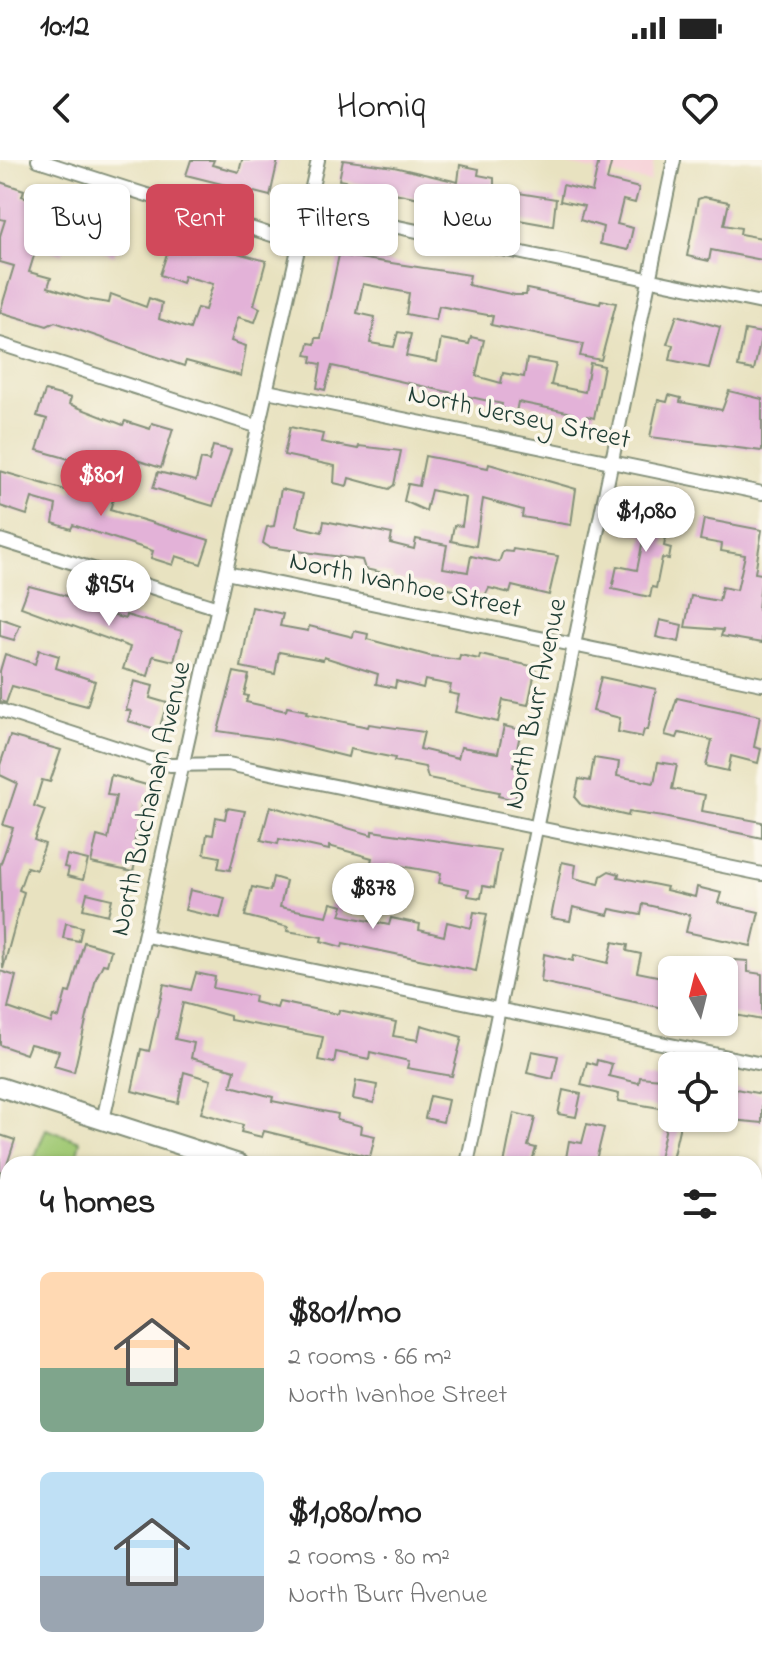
<!DOCTYPE html>
<meta charset="utf-8">
<style>
body{margin:0;font-family:"Indie Flower",sans-serif;background:#f6f6f6;color:#222;height:100vh;display:flex;flex-direction:column;font-size:30px;white-space:nowrap}
*{box-sizing:border-box;margin:0}
p{font-size:26px;color:#767676}
.icon{flex:none;width:44px;height:44px;fill:none;stroke:currentColor;stroke-width:2;stroke-linecap:round;stroke-linejoin:round}
.map{position:relative;flex:1;overflow:hidden}
.details{position:absolute;left:0px;top:996px;width:762px;height:514px;display:flex;flex-direction:column;background:#fff;border-radius:24px 24px 0 0;box-shadow:0 2px 6px #0004}
.details>*{flex:none}
.banner{position:absolute;left:24px;top:24px;width:714px;height:72px;display:flex;gap:16px}
.needle{width:52px;rotate:353deg}
.controls{position:absolute;left:658px;top:796px;display:grid;gap:16px}
.controls a{display:grid;place-items:center;width:80px;height:80px;border-radius:12px;background:#fff;box-shadow:0 2px 6px #0004;font-size:40px}
.price{position:absolute;translate:-50% -68px;padding:0 18px;border-radius:28px;background:#fff;color:#222;font-size:26px;line-height:52px;filter:drop-shadow(0 2px 4px #0008)}
.price::after{content:'';position:absolute;left:50%;top:48px;width:24px;height:18px;margin-left:-12px;background:inherit;clip-path:polygon(0 0,100% 0,50% 100%)}
.price.selected{background:#d1495b;color:#fff}
ul{padding:0;list-style:none}
li{display:flex;align-items:center;gap:24px;height:200px;padding:0 40px}
li span{display:grid;place-items:center;flex:none;width:224px;height:160px;border-radius:12px;color:#555}
li>.icon{margin-inline-start:auto}
span .icon{width:96px;height:96px;fill:#fffc;stroke-width:1}
li b{font-size:34px}
h2{display:flex;justify-content:space-between;align-items:center;height:96px;padding:0 40px;font-size:34px}
.tag{padding:0 28px;border-radius:12px;background:#fff;box-shadow:0 2px 6px #0004;font-size:28px;line-height:72px}
.tag.selected{background:#d1495b;color:#fff}
.status{display:flex;justify-content:space-between;align-items:center;height:56px;padding:0 40px;background:#fff;direction:ltr}
.status svg{height:22px;fill:currentColor}
header{display:flex;justify-content:space-between;align-items:center;height:104px;padding:0 40px;background:#fff;font-size:36px;font-weight:600}
.map>svg:first-child{display:block}
.built{fill:#f6cfd7}
.green{fill:#a1c975;stroke:#608354;stroke-width:2}
.forest{fill:#80ad66;stroke:#50754d;stroke-width:2}
.building{fill:#e3b2d8}
.lines{fill:none;stroke-linecap:round;stroke-linejoin:round}
.lane-casing{stroke:#84907a;stroke-width:10}
.street-casing{stroke:#84907a;stroke-width:16}
.secondary-casing{stroke:#84907a;stroke-width:22}
.path{stroke:#84907a;stroke-width:3;stroke-dasharray:6 6;stroke-linecap:butt}
.lane{stroke:#fff;stroke-width:6}
.street{stroke:#fff;stroke-width:12}
.secondary{stroke:#fff;stroke-width:18}
.rail{stroke:#1f3d34;stroke-width:5}
.labels{text-anchor:middle;dominant-baseline:central;stroke-width:7;stroke-linejoin:round;paint-order:stroke}
.street-label{font-size:28px;fill:#1f3d34;stroke:#fbf7ec}
</style>
<div class="status"><b>10:12</b><svg viewBox="0 0 49 12"><path d="M0 12V9h3v3zM5 12V6h3v6zM10 12V3h3v9zM15 12V0h3v12zM26 1h20v11H26zM47 4h2v5h-2z"/></svg></div>
<header><svg class="icon" aria-label="back" viewBox="0 0 24 24"><path d="M15 5l-7 7 7 7"/></svg>Homiq<svg class="icon" aria-label="heart" viewBox="0 0 24 24"><path d="M12 20l-8-8c-3-5 5-10 8-4 3-6 11-1 8 4z"/></svg></header>
<div class="map">
<svg width="762" height="1509" viewBox="0 0 762 1509">
<rect width="100%" height="100%" fill="#fbf7ec"/>
<filter id="ink" filterUnits="userSpaceOnUse"><feTurbulence type="fractalNoise" baseFrequency=".0125" numOctaves="2"/><feDisplacementMap in="SourceGraphic" scale="16" xChannelSelector="R" yChannelSelector="G"/><feConvolveMatrix kernelMatrix="1 2 1 2 8 2 1 2 1" color-interpolation-filters="sRGB"/></filter>
<filter id="wash" filterUnits="userSpaceOnUse"><feTurbulence type="fractalNoise" baseFrequency=".006" numOctaves="4" result="noise"/><feDisplacementMap in="SourceGraphic" scale="32" xChannelSelector="R" yChannelSelector="G"/><feGaussianBlur stdDeviation="1.8" result="paint"/><feColorMatrix in="noise" values="0 0 0 0 0 0 0 0 0 0 0 0 0 0 0 0 0 1.4 0 .05"/><feComposite in="paint" operator="in"/></filter>
<g filter="url(#wash)">
<rect width="100%" height="100%" fill="#e8e2c0"/>
<polygon class="built" points="546,0 654,0 650,22"/>
<g class="green">
<polygon points="46,969 80,981 75,1004 32,1004"/>
<polygon points="0,1338 8,1346 4,1351 8,1357 8,1404 0,1409"/>
<polygon points="754,1381 762,1382 762,1481 754,1480"/>
<polygon points="393,1502 572,1503 661,1509 369,1509"/>
</g>
<g class="forest">
<polygon points="0,1116 8,1119 8,1239 0,1236"/>
<polygon points="754,1365 762,1366 762,1420 754,1419"/>
<polygon points="62,1502 271,1502 254,1509 40,1509"/>
</g>
<g id="blocks">
<g class="building">
<polygon points="191,0 214,0 212,5 239,12 242,0 278,0 270,36 186,15"/>
<polygon points="343,0 394,7 458,22 460,5 479,9 478,15 494,18 494,29 556,39 553,66 485,54 484,58 470,54 471,50 435,46 429,40 389,32 388,37 371,34 373,26 339,20"/>
<polygon points="599,0 612,0 607,20 639,28 635,43 623,40 617,64 633,68 628,90 600,84 603,67 580,60 584,46 560,41 563,25 592,32"/>
<polygon points="0,22 24,30 22,36 73,52 74,46 122,61 114,96 68,76 62,94 37,86 29,112 51,118 48,127 85,139 109,143 111,134 146,147 149,138 162,143 159,159 190,169 197,148 205,150 213,124 184,116 182,123 160,115 173,75 266,101 254,145 260,148 255,162 238,157 231,181 246,186 241,216 186,201 184,206 55,162 47,166 0,152 14,106 0,102 0,76 5,60 0,59"/>
<polygon points="704,37 729,42 724,65 741,68 740,74 762,78 762,100 711,90 709,101 687,96 698,39"/>
<polygon points="339,95 470,115 468,125 515,135 526,135 527,129 600,144 601,140 616,143 601,200 580,196 583,184 491,165 493,156 439,146 436,160 406,154 409,133 363,124 357,153 375,157 370,183 394,187 398,172 411,174 406,196 437,202 441,179 469,184 471,177 484,180 476,216 501,223 503,213 524,217 527,199 556,204 551,225 585,232 590,203 604,206 594,258 587,256 586,261 571,258 572,253 518,242 516,252 501,248 502,244 332,206 325,230 317,228 321,204 311,202 312,196 306,195 309,183 315,184 316,178 321,178"/>
<polygon points="677,155 720,167 709,208 670,200 673,185 667,184"/>
<polygon points="745,170 762,173 754,210 738,207"/>
<polygon points="45,231 71,238 69,244 123,265 125,261 150,269 152,263 173,269 161,308 115,293 109,310 37,290 47,259 37,256"/>
<polygon points="729,231 762,239 762,291 650,277 658,240 667,242 669,235 681,238 680,242 722,250"/>
<polygon points="290,267 323,274 321,282 358,289 359,286 401,291 394,325 389,329 349,318 347,326 334,323 335,306 284,295"/>
<polygon points="213,286 231,290 213,346 153,328 158,312 196,321 201,299 209,301"/>
<polygon points="425,296 488,308 489,304 576,329 571,365 522,357 523,350 483,339 476,386 451,381 454,365 462,366 466,338 431,330 426,351 404,341 408,324 419,326"/>
<polygon points="0,311 72,332 73,327 92,333 93,329 114,336 110,350 209,380 201,404 176,396 173,405 151,398 153,391 73,365 71,369 53,363 56,345 32,338 27,355 0,346"/>
<polygon points="281,329 303,334 296,366 322,372 324,361 392,374 390,383 414,389 416,379 447,385 443,408 468,412 471,396 499,402 503,391 512,392 513,389 558,396 549,435 512,426 510,433 489,428 485,436 392,418 393,415 365,409 362,400 269,387 263,383 267,367 274,366"/>
<polygon points="645,345 671,351 664,386 671,388 669,399 662,398 656,428 652,427 650,437 612,429 617,406 637,410 644,375 624,371 639,365"/>
<polygon points="704,359 762,370 755,413 762,414 758,450 762,451 762,483 721,476 723,470 685,467 691,436 719,441 722,427 737,430 745,395 721,391 722,384 700,380"/>
<polygon points="29,426 82,440 80,445 125,459 126,455 182,471 174,501 153,496 148,516 123,509 130,487 21,447"/>
<polygon points="252,447 283,454 280,466 308,471 309,466 353,477 354,471 368,474 367,479 430,496 459,500 460,495 479,499 480,495 536,507 528,545 503,540 498,562 455,552 459,535 449,533 451,525 425,520 423,528 396,521 395,528 376,524 378,514 324,497 323,500 279,492 275,514 241,507"/>
<polygon points="0,458 20,465 14,480 0,476"/>
<polygon points="660,460 682,465 679,482 656,477"/>
<polygon points="39,490 59,496 56,508 95,521 87,546 12,526 6,543 0,541 0,511 5,494 35,504"/>
<polygon points="234,512 249,515 244,535 248,536 246,542 286,551 287,547 307,551 306,554 368,567 369,564 424,572 420,589 458,598 461,587 498,593 504,566 521,570 513,607 521,609 515,640 498,636 499,632 428,618 425,607 394,601 395,598 350,589 348,597 280,580 218,571"/>
<polygon points="601,517 656,529 648,570 644,570 642,577 618,572 620,558 593,551"/>
<polygon points="134,521 153,526 150,538 167,543 159,570 128,561 131,551 126,550"/>
<polygon points="677,538 760,556 754,587 761,589 758,603 731,596 728,611 706,606 712,580 679,573 677,578 665,575"/>
<polygon points="10,576 61,590 50,622 42,620 34,646 45,650 34,680 45,684 36,710 27,707 19,730 24,732 3,809 0,706 13,668 3,665 17,623 0,615 0,605"/>
<polygon points="594,598 619,602 617,616 654,623 658,602 677,605 672,629 705,635 702,651 762,662 762,678 663,657 629,652 628,656 581,645 575,638 579,619 590,621"/>
<polygon points="111,615 150,626 147,641 142,640 134,685 139,686 133,712 91,703 97,676 108,679 116,636 107,635"/>
<polygon points="270,646 372,675 372,671 500,690 494,728 483,726 481,738 468,736 469,729 439,723 441,713 389,704 388,709 370,706 372,698 329,686 329,690 279,679 278,684 261,680"/>
<polygon points="227,648 245,651 230,710 218,708 220,697 204,694 207,674 213,675 216,657 225,659"/>
<polygon points="67,695 88,700 83,720 67,716 69,708 64,707"/>
<polygon points="562,702 576,705 574,718 599,724 601,716 609,711 619,714 618,717 667,727 666,730 695,737 697,727 721,733 718,743 759,752 751,786 686,772 690,755 643,744 641,755 610,749 608,755 573,747 570,761 551,758"/>
<polygon points="273,717 286,721 280,747 327,756 331,743 343,746 340,755 389,765 391,758 420,764 419,770 444,776 447,762 471,768 474,752 487,754 476,811 343,783 342,787 321,781 322,777 287,771 288,767 245,756 252,727 270,731"/>
<polygon points="190,730 225,738 220,758 185,750"/>
<polygon points="87,733 112,739 108,755 83,749"/>
<polygon points="66,763 82,767 79,781 63,778"/>
<polygon points="84,782 111,790 107,805 103,804 96,818 74,912 54,906 59,891 30,884 26,894 0,885 0,811 16,816 8,848 51,863 53,856 59,858 66,832 70,833"/>
<polygon points="613,782 628,785 627,791 641,794 637,812 672,819 672,850 541,822 544,794 573,801 574,795 608,803"/>
<polygon points="734,800 748,801 748,812 762,814 762,860 724,853 724,830 729,831"/>
<polygon points="196,813 215,817 213,828 255,836 254,842 277,848 279,842 338,854 339,850 396,862 393,876 418,880 421,865 462,877 452,916 407,908 409,901 370,892 369,899 336,892 334,903 318,900 323,877 230,860 230,856 183,843 175,879 194,883 191,898 235,910 231,926 273,937 272,941 338,954 337,960 362,966 361,973 375,976 370,997 264,971 262,977 241,972 243,965 201,953 211,920 184,912 178,943 132,931 141,889 149,891 164,824 191,830"/>
<polygon points="532,891 558,896 553,919 527,913"/>
<polygon points="597,900 612,904 609,916 639,923 640,917 672,920 672,950 618,941 619,934 581,925 587,902 596,905"/>
<polygon points="356,921 377,925 374,943 353,939"/>
<polygon points="736,929 762,934 762,963 732,960"/>
<polygon points="563,930 581,934 576,957 558,954"/>
<polygon points="430,936 448,940 443,962 425,958"/>
<polygon points="514,953 535,958 528,986 536,988 531,1004 504,1004"/>
<polygon points="667,962 680,965 671,1004 658,1004"/>
<polygon points="587,964 604,968 595,1004 565,1004 569,981 582,983"/>
<polygon points="0,975 15,980 3,1017 0,1017"/>
</g>
</g>
</g>
<g filter="url(#ink)">
<use href="#blocks" fill-opacity="0" stroke="#84907a" stroke-width="2"/>
<g class="lines">
<defs>
<g id="lane">
<polyline points="0,1191 8,1194"/>
<polyline points="673,1502 727,1509"/>
</g>
<g id="street">
<polyline points="38,0 300,84"/>
<polyline points="307,48 762,143"/>
<polyline points="0,184 259,267"/>
<polyline points="267,231 762,333"/>
<polyline points="0,380 218,448"/>
<polyline points="226,413 762,524"/>
<polyline points="0,550 170,605 228,604 762,714"/>
<polyline points="146,776 762,904"/>
<polyline points="103,960 318,0"/>
<polyline points="467,1004 674,0"/>
<polyline points="754,1093 762,1095"/>
<polyline points="754,1245 762,1207"/>
</g>
<g id="secondary">
<polyline points="0,927 239,1004"/>
<polyline points="754,1343 762,1344"/>
</g>
</defs>
<use href="#lane" class="lane-casing"/>
<use href="#street" class="street-casing"/>
<use href="#secondary" class="secondary-casing"/>
<polyline class="path" points="483,1509 484,1502"/>
<use href="#lane" class="lane"/>
<use href="#street" class="street"/>
<use href="#secondary" class="secondary"/>
<g class="rail">
<polyline points="754,1498 762,1500"/>
<polyline points="310,1509 339,1502"/>
</g>
</g>
</g>
<g class="labels">
<g class="street-label">
<text transform="translate(519 258) rotate(12)">North Jersey Street</text>
<text transform="translate(405 426) rotate(12)">North Ivanhoe Street</text>
<text transform="translate(537 544) rotate(-78)">North Burr Avenue</text>
<text transform="translate(152 639) rotate(-77)">North Buchanan Avenue</text>
</g>
</g>
</svg>
<div class="controls">
<a><svg class="needle" viewBox="-14 -14 28 28"><path d="M0-13l5 13h-10z" fill="#e53935"/><path d="M0 13l5-13h-10z" fill="#767676"/></svg></a>
<a><svg class="icon" aria-label="locate" viewBox="0 0 24 24"><circle cx="12" cy="12" r="6"/><path d="M12 2v4M12 18v4M2 12h4M18 12h4"/></svg></a>
</div>
<b class="price selected" style="left:101px;top:358px">$801</b>
<b class="price" style="left:646px;top:394px">$1,080</b>
<b class="price" style="left:109px;top:468px">$954</b>
<b class="price" style="left:373px;top:771px">$878</b>
<div class="banner">
<a class="tag">Buy</a>
<a class="tag selected">Rent</a>
<a class="tag">Filters</a>
<a class="tag">New</a>
</div>
<section class="details">
<h2>4 homes<svg class="icon" aria-label="filters" viewBox="0 0 24 24"><path d="M4 7h16M4 17h16"/><circle cx="9" cy="7" r="2"/><circle cx="15" cy="17" r="2"/></svg></h2>
<ul>
<li><span style="background:linear-gradient(#ffd9b3 60%,#7fa58c 0)"><svg class="icon" aria-label="home" viewBox="0 0 24 24"><path d="M3 11l9-7 9 7M6 9v11h12V9"/></svg></span><div><b>$801/mo</b><p>2 rooms · 66 m²</p><p>North Ivanhoe Street</p></div></li>
<li><span style="background:linear-gradient(#bfe0f5 65%,#9aa5b1 0)"><svg class="icon" aria-label="home" viewBox="0 0 24 24"><path d="M3 11l9-7 9 7M6 9v11h12V9"/></svg></span><div><b>$1,080/mo</b><p>2 rooms · 80 m²</p><p>North Burr Avenue</p></div></li>
</ul>
</section>
</div>
